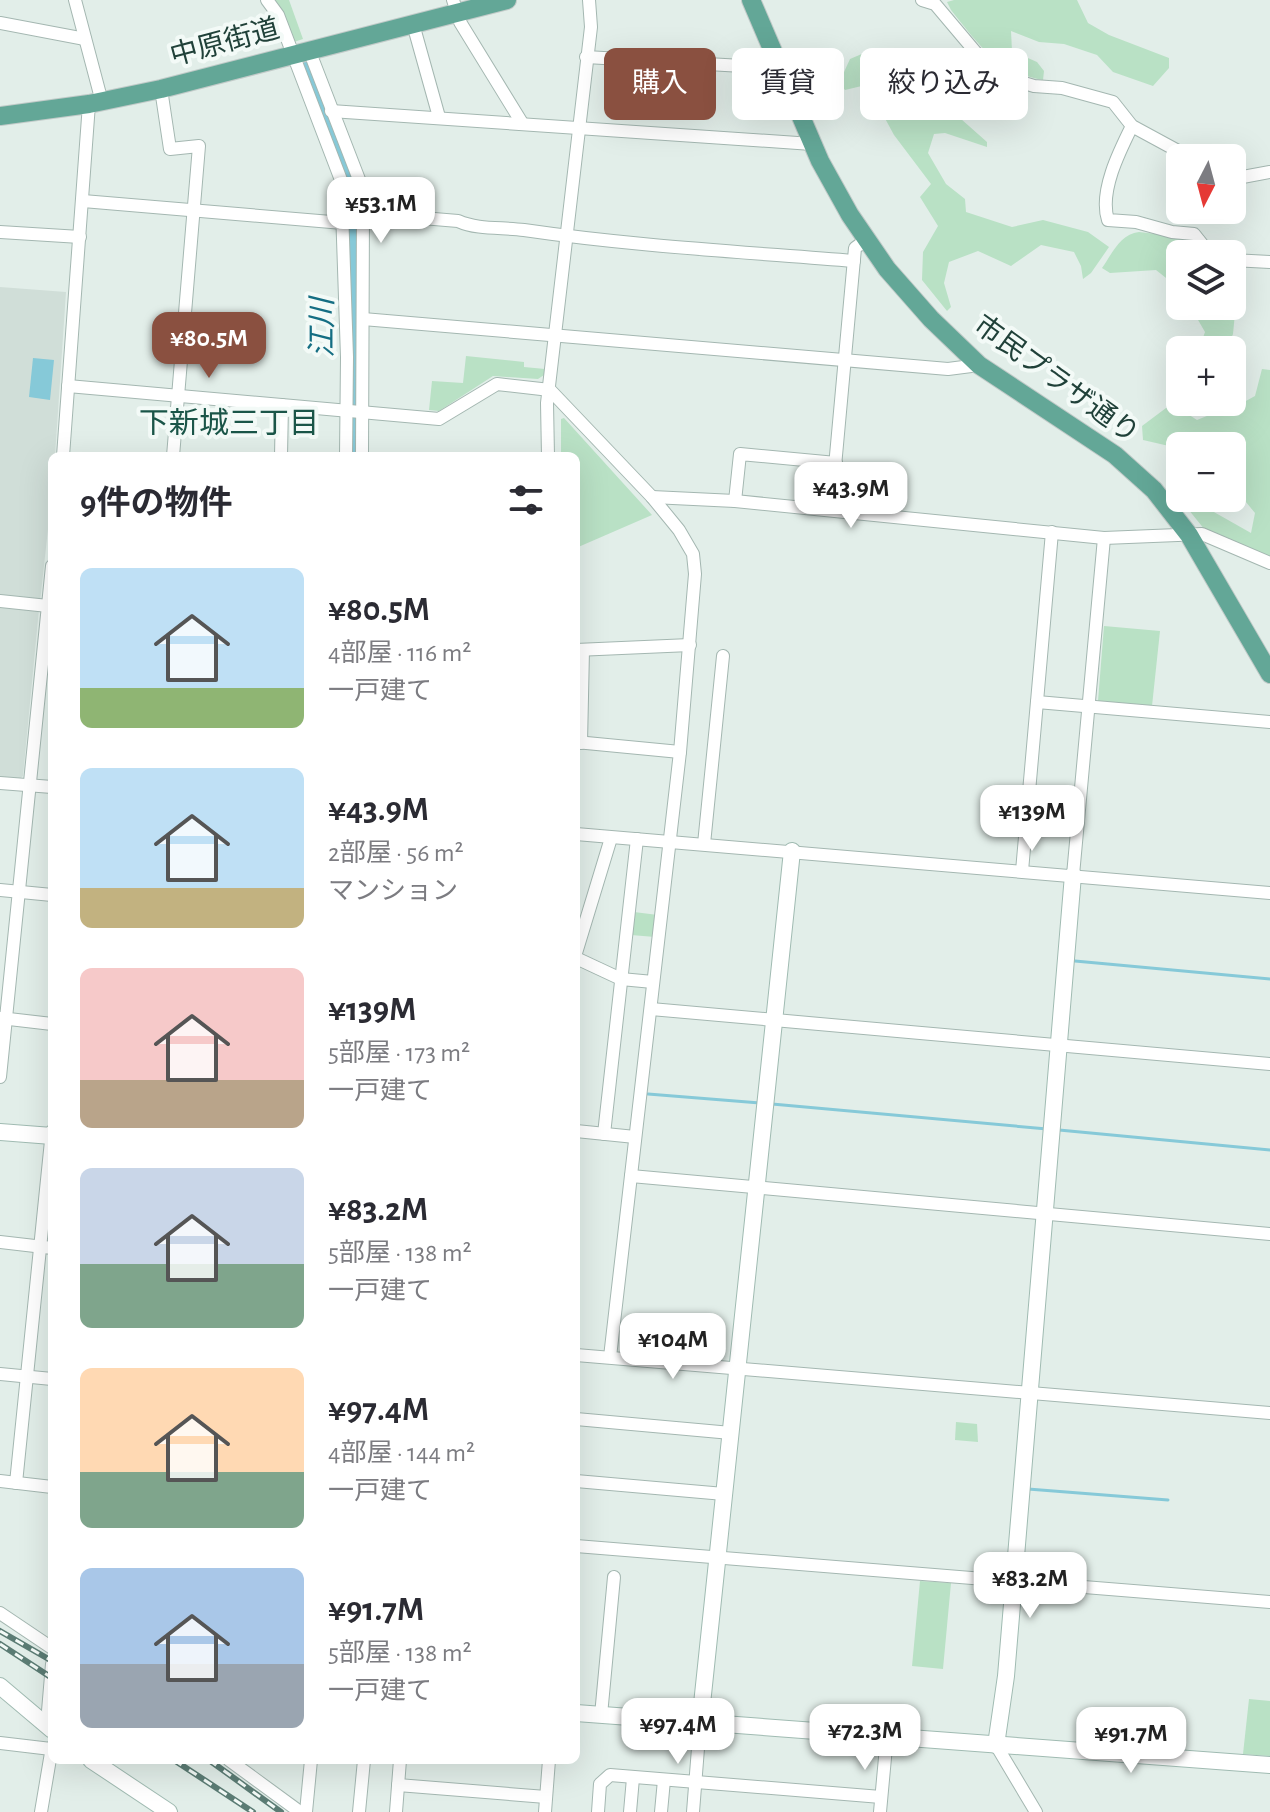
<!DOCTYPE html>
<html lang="ja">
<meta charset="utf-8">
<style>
body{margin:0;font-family:"Alegreya Sans","Noto Sans JP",sans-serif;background:#f2f2f3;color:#2b2b33;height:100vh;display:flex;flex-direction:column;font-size:30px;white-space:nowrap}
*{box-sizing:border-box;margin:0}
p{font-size:26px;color:#7c7c81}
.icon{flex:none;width:44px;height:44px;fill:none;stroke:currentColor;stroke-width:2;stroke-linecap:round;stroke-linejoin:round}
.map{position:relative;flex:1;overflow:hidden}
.side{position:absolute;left:48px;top:452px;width:532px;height:1312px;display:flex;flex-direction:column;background:#fff;border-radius:12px;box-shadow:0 8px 32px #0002}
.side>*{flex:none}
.hud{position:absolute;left:604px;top:48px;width:546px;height:72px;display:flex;gap:16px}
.needle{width:52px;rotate:186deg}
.buttons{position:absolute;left:1166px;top:144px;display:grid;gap:16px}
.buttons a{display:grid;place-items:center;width:80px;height:80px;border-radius:12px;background:#fff;box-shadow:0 8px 32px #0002;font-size:40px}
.price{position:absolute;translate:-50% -68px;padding:0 18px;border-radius:16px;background:#fff;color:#222;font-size:26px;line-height:52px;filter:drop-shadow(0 2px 4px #0008)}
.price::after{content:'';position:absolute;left:50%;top:48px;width:24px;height:18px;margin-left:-12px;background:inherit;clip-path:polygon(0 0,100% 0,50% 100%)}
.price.active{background:#8a5040;color:#fff}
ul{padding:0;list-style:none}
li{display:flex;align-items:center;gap:24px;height:200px;padding:0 32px}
li span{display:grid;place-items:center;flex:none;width:224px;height:160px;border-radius:12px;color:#555}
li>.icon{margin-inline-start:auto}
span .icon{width:96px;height:96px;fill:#fffc;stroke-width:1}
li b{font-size:34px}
h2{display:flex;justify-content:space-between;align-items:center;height:96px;padding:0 32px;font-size:34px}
.pill{padding:0 28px;border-radius:12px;background:#fff;box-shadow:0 8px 32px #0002;font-size:28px;line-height:72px}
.pill.active{background:#8a5040;color:#fff}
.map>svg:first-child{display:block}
.built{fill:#d0ded8}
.green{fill:#b9e1c5}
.water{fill:#86c9d8}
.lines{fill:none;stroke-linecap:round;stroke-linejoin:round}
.stream{stroke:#86c9d8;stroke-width:3}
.river{stroke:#86c9d8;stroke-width:20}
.street-casing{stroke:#a4b7b1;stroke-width:14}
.secondary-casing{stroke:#a0bbb2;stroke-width:18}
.primary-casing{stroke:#c1cac8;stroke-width:20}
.street{stroke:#fff;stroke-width:12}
.secondary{stroke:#fff;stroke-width:16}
.primary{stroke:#63a797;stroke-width:18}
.rail-casing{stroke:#5b7c74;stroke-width:6}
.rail{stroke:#f3faf7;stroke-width:3;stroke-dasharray:9;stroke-linecap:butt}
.labels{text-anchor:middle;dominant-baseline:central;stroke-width:8;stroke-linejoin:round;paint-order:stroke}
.street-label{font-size:28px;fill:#204139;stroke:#f3faf7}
.water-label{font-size:30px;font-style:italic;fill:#156e83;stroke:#f3faf7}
.neighbourhood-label{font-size:30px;fill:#1a5548;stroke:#f3faf7}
</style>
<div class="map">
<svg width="1270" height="1812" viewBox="0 0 1270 1812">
<rect width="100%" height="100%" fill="#e2eee9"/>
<g class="built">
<polygon points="0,287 66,292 55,456 52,456 52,493 40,602 0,597"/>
<polygon points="0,605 39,609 23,776 19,780 0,778"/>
</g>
<g class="green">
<polygon points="273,0 289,0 303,39 294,42"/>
<path d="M954,0H1077L1088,23L1109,35L1169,58V68L1153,86L1113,72L1097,55L1064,44L1039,42L1011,31L1012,51L1037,62L1044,71L1043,80C996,71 979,45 951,10L947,2Z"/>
<polygon points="864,53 891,84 919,105 952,111 987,142 987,147 945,133 934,134 928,153 946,184 965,199 966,212 1012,227 1043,220 1088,232 1109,247 1091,273 1083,279 1081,266 1074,252 1041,245 1011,266 978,251 949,262 944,283 951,307 947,311 922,280 923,252 938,226 920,197 931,184 894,135 881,111 886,100 870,84 845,90 839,83 850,59"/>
<path d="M1139,232L1183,237L1182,246L1188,254H1180V289L1156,270L1110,273L1102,268C1112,254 1120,234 1139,232Z"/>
<polygon points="1190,306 1230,306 1235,313 1233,334 1226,350 1199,349 1205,332"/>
<polygon points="466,356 524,362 524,367 545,369 544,375 538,379 493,376 439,411 429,410 432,381 463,383"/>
<polygon points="1262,369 1270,370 1270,559 1205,530 1184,504 1198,503 1251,533 1255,513 1232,485 1232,446 1180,446 1180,454 1169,446 1143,440 1142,426 1166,408 1180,409 1197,420 1224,409 1232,399 1244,402 1255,396"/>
<polygon points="564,418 652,515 576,548 576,456 561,456 561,419"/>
<polygon points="1104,626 1160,631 1152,706 1098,701"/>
<polygon points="634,912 658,915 655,937 631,935"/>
<polygon points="956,1422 977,1424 978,1442 955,1440"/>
<polygon points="920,1581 951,1583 943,1669 912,1666"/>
<polygon points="1249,1699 1270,1701 1270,1756 1243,1754"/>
</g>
<polygon class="water" points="33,358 54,360 50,400 29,397"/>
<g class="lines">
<g class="stream">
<polyline points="1075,961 1270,979"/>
<polyline points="648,1094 760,1103"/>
<polyline points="772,1104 1047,1129"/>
<polyline points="1059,1130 1270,1150"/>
<polyline points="1028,1489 1168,1500"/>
</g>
<polyline class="river" points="303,66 321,104 348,177 354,257 355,409 352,456"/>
<defs>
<g id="street">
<polyline points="75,0 102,102"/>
<polyline points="267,0 278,15 341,180 347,357 346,456"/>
<polyline points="453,0 460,22 522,123"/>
<polyline points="922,0 935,4 989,68 1004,77 1034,86 1062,88 1113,102 1132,126 1191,158"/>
<polyline points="0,23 85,39"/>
<polyline points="413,24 439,117"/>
<polyline points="309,50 360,182 363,213 362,456"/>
<polyline points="586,57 778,68"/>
<polyline points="161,89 170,149 199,146 173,456"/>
<polyline points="331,111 812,144"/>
<path d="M1132,126C1119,152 1099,192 1108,220L1136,222L1172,232L1194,234L1210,254"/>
<polyline points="1232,179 1270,172"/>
<polyline points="83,201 343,223"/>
<path d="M363,213L458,221C478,230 502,227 524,230C633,246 744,252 854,261"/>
<polyline points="0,232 80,237"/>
<polyline points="1232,260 1270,262"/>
<polyline points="363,319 948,369 979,365"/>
<polyline points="68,386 439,419 497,384 550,390 652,497 679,530 693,554 695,574 680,752 610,1357"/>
<polyline points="63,456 89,104"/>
<polyline points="281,456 282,405"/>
<polyline points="548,456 547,403 591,27 589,0"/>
<polyline points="652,497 735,501 1104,538 1202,534 1270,563"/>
<polyline points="735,501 740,454 836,463"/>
<polyline points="831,510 855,248 866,240"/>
<polyline points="0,601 48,606"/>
<polyline points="576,650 690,645"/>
<polyline points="1037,702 1270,722"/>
<polyline points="576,742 680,752"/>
<polyline points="581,743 583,650"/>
<polyline points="0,783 52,787"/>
<polyline points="576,834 1270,893"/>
<polyline points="704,844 723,656"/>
<polyline points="1022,871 1052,532"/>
<polyline points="1073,875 1104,538"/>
<polyline points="0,890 52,895"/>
<polyline points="576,953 611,838"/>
<polyline points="576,958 621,979 653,982"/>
<polyline points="651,1009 1270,1064"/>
<polyline points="0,1018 52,1024"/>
<polyline points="0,1077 52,566"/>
<polyline points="576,1131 635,1137"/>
<polyline points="604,1134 637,839"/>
<polyline points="631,1176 1270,1234"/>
<polyline points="0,1242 52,1248"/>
<polyline points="576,1355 1270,1413"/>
<polyline points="0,1374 52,1379"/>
<polyline points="576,1419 731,1433"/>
<polyline points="0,1481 52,1487"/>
<polyline points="576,1481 724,1494"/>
<polyline points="16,1483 52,1131"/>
<polyline points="576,1546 1270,1602"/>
<polyline points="0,1613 52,1648"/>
<polyline points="48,1711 52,1664"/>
<polyline points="601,1715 614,1577"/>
<polyline points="0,1743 51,1749"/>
<polyline points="996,1745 1036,1812"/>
<polyline points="229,1760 300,1812"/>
<polyline points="398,1785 546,1797"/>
<polyline points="41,1812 52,1747"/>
<polyline points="306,1812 311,1760"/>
<polyline points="359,1812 364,1760"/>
<polyline points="396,1812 400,1760"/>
<polyline points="545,1812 549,1760"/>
<polyline points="598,1812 600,1784 610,1775 881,1797"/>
<polyline points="630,1812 633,1778"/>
<polyline points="661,1812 664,1780"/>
<polyline points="693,1812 700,1723"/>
<polyline points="880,1812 887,1736"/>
</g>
<g id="secondary">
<polyline points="0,1132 52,1136"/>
<polyline points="0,1686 52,1730"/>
<polyline points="576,1713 1270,1765"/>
<polyline points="700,1723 792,851"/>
<polyline points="996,1745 1006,1676 1073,875"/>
<polyline points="91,1760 169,1812"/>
</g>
<g id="primary">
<polyline points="751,0 820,161 850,215 887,269 931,319 979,365 1115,455 1154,490 1189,535 1270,674"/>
<polyline points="0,116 89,104 161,89 507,0"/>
</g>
</defs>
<use href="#street" class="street-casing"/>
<use href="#secondary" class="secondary-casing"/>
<use href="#primary" class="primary-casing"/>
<use href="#street" class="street"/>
<use href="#secondary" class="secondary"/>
<use href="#primary" class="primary"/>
<defs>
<g id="rail">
<polyline points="0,1631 52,1661"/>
<polyline points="0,1644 52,1678"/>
<polyline points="174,1760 253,1812"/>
<polyline points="209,1760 281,1812"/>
</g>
</defs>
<use href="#rail" class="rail-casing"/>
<use href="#rail" class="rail"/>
</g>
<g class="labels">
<g class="street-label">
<text transform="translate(225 43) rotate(-15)">中原街道</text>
<text transform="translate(1056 380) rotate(36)">市民プラザ通り</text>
</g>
<g class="water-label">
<text transform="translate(323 328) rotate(-90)">江川</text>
</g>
<g class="neighbourhood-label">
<text x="229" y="424">下新城三丁目</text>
</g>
</g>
</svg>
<div class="buttons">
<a><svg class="needle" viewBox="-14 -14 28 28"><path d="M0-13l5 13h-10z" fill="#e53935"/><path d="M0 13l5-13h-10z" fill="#7c7c81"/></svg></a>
<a><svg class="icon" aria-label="layers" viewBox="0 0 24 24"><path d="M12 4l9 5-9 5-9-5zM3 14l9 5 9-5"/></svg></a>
<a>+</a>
<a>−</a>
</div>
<b class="price" style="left:381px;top:245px">¥53.1M</b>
<b class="price active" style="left:209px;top:380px">¥80.5M</b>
<b class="price" style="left:851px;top:530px">¥43.9M</b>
<b class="price" style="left:1032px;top:853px">¥139M</b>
<b class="price" style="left:673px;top:1381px">¥104M</b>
<b class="price" style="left:1030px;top:1620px">¥83.2M</b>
<b class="price" style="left:678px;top:1766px">¥97.4M</b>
<b class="price" style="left:865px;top:1772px">¥72.3M</b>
<b class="price" style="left:1131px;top:1775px">¥91.7M</b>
<div class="hud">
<a class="pill active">購入</a>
<a class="pill">賃貸</a>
<a class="pill">絞り込み</a>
</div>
<section class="side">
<h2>9件の物件<svg class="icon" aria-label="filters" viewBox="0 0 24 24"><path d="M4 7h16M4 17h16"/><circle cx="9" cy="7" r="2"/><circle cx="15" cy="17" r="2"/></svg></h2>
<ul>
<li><span style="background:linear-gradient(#bfe0f5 75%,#8fb573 0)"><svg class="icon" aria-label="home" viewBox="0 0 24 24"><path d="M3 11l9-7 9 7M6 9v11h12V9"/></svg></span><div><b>¥80.5M</b><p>4部屋 · 116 m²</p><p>一戸建て</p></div></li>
<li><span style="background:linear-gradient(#bfe0f5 75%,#c2b280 0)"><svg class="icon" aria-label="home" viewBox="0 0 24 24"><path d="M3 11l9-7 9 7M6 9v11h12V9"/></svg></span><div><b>¥43.9M</b><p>2部屋 · 56 m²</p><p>マンション</p></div></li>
<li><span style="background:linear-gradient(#f6c9c9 70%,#b9a48a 0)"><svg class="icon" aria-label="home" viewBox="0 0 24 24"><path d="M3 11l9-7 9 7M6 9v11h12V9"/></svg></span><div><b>¥139M</b><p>5部屋 · 173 m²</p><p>一戸建て</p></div></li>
<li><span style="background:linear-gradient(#c9d6e8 60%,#7fa58c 0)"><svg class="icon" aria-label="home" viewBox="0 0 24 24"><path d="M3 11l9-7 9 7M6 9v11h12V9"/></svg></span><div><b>¥83.2M</b><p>5部屋 · 138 m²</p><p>一戸建て</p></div></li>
<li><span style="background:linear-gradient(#ffd9b3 65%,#7fa58c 0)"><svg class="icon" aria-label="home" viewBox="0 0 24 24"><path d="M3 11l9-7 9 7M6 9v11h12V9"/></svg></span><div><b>¥97.4M</b><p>4部屋 · 144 m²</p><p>一戸建て</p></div></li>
<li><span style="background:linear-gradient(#a9c7e8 60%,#9aa5b1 0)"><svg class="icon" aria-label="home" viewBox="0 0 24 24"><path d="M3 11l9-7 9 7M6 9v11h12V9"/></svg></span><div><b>¥91.7M</b><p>5部屋 · 138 m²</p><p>一戸建て</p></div></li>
</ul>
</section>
</div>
